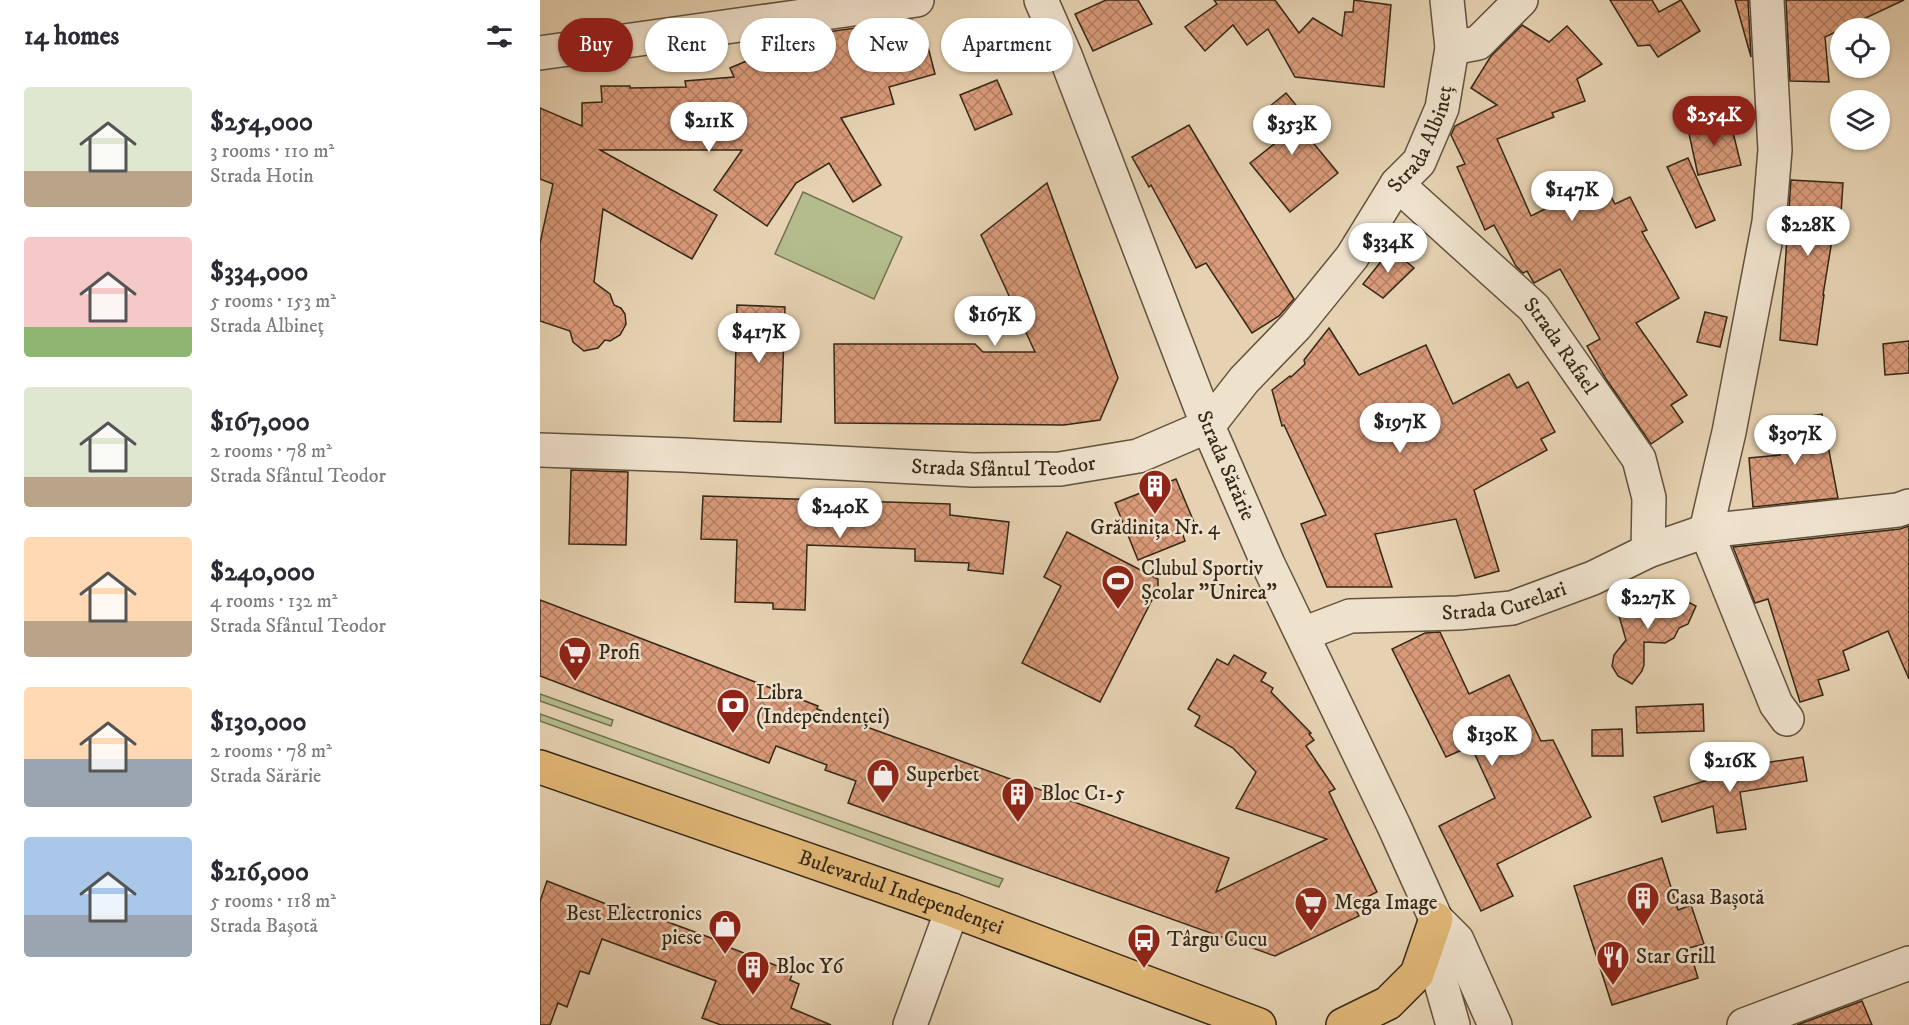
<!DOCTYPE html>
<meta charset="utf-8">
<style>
body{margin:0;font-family:"IM FELL DW Pica",serif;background:#f7f7f7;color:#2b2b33;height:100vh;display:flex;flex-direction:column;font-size:22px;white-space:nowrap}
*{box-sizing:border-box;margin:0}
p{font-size:20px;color:#7c7c81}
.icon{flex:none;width:33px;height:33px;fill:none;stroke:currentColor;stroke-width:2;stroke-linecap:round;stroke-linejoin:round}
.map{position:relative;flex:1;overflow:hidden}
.drawer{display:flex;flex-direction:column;background:#fff;width:540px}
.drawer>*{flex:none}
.banner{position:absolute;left:18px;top:18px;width:570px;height:54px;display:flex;gap:12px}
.tools{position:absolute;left:1290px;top:18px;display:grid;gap:12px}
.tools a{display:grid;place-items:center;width:60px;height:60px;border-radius:50%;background:#fff;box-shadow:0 2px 4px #0004;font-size:30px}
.price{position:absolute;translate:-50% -51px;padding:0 14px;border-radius:21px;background:#fff;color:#222;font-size:20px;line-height:39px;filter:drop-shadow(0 2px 3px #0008)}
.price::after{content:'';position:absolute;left:50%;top:36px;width:18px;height:14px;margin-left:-9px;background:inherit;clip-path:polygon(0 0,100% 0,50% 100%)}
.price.current{background:#8f2418;color:#fff}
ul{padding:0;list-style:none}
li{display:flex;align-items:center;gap:18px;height:150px;padding:0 24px}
li span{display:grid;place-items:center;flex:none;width:168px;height:120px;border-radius:6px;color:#555}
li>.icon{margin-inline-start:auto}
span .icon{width:72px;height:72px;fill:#fffc;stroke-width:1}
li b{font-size:26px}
h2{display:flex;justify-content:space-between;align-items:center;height:72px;padding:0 24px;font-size:26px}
.chip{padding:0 21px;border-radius:27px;background:#fff;box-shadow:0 2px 4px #0004;font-size:21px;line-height:54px}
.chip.current{background:#8f2418;color:#fff}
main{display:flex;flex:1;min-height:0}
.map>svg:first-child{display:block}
.grass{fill:#b4bc8c;stroke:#747252;stroke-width:1.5}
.building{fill:url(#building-cross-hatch);stroke:#352817;stroke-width:1.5}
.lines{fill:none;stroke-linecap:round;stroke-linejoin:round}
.minor-casing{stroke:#61523e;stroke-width:36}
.major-casing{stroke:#352817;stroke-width:36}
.minor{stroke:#efe2cd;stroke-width:33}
.major{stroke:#e3b979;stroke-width:33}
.labels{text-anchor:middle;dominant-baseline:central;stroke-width:5;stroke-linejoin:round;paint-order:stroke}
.street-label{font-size:21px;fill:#352817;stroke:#efe2cd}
.poi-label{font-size:21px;fill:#352817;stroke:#efe2cd;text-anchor:start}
</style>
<main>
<section class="drawer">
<h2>14 homes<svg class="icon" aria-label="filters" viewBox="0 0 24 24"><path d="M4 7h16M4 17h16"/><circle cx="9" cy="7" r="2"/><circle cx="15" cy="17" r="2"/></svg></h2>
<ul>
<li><span style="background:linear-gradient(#dfe7d0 70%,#b9a48a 0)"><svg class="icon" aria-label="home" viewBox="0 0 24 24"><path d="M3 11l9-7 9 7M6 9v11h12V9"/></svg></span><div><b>$254,000</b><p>3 rooms · 110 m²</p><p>Strada Hotin</p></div></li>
<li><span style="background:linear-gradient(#f6c9c9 75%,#8fb573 0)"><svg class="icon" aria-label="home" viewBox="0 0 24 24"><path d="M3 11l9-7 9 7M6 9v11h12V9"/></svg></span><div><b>$334,000</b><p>5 rooms · 153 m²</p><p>Strada Albineț</p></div></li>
<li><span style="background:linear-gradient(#dfe7d0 75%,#b9a48a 0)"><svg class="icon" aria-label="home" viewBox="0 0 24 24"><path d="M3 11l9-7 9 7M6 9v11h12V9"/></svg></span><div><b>$167,000</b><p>2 rooms · 78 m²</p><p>Strada Sfântul Teodor</p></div></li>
<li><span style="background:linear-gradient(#ffd9b3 70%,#b9a48a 0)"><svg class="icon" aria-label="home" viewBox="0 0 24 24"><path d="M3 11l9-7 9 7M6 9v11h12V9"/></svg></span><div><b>$240,000</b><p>4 rooms · 132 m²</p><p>Strada Sfântul Teodor</p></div></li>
<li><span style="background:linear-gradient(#ffd9b3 60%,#9aa5b1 0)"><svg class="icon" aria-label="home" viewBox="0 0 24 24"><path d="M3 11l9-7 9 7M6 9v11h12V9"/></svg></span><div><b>$130,000</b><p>2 rooms · 78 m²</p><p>Strada Sărărie</p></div></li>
<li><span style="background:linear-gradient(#a9c7e8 65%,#9aa5b1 0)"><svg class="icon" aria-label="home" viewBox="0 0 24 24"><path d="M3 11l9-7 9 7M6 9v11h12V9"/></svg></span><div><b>$216,000</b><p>5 rooms · 118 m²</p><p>Strada Bașotă</p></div></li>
</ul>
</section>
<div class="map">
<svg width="1369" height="1025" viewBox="0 0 1369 1025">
<defs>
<pattern id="building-cross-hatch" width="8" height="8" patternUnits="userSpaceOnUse" patternTransform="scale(1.5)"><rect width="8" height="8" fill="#da9b7a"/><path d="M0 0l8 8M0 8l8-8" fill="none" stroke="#b27e63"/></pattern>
</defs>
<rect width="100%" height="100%" fill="#e6d2b2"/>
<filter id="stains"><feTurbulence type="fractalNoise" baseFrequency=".00333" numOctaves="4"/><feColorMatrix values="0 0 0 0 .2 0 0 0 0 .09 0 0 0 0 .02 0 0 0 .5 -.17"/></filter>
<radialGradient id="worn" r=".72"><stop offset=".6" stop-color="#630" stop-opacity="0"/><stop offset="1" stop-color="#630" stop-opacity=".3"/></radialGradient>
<g class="grass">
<polygon points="263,192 362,237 334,299 235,254"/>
<polygon points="0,694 73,720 71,726 0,701"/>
<polygon points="0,714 463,879 459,887 0,721"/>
</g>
<g class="building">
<polygon points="566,0 598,0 612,24 553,51 535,14"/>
<polygon points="674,0 735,0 759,33 773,18 802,36 805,12 813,12 814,0 851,5 844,87 755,77 728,29 707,45 693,25 665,51 645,27 677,4"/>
<polygon points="1070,0 1112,0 1119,12 1141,0 1160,31 1118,57 1110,45 1098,46"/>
<polygon points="1195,0 1208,0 1211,57"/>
<polygon points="1246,0 1364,0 1285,37 1289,82 1250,81"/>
<polygon points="372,20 378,45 387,43 395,74 349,87 354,104 301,118 341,185 313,202 289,163 256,183 227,226 174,190 202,150 60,150 177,215 152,259 63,209 54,282 70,294 74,305 81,308 85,314 86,324 80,335 70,341 65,340 58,348 44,351 33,342 30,331 0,321 0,243 13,184 0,179 0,108 42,126 42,103 62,102 61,86 90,86 90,88 146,87 145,81 194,77 190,68 216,57 209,43"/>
<polygon points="982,25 1009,42 1027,26 1062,64 1037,79 1045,101 1012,113 1014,117 957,139 991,216 1062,180 1075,204 1090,197 1107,230 1102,232 1139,298 1096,323 1147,395 1131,405 1143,422 1111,444 1066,379 1047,346 1060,339 1020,269 994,283 987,271 983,273 976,266 954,225 945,230 917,167 925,164 911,135 915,126 957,105 931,88 951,56"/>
<polygon points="457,80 472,114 435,130 420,95"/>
<polygon points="746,93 773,126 765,133 798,173 750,212 710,163 738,141 718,116"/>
<polygon points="1190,120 1201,165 1158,175 1148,129"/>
<polygon points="649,125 754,299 739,316 712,333 666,263 656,268 611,185 609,187 592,157"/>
<polygon points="1148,158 1175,220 1156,228 1127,167"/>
<polygon points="1251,180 1303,183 1300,228 1294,228 1283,295 1284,295 1277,345 1240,340"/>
<polygon points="507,183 578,378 560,420 524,425 295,423 294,344 435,344 443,352 495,352 441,235"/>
<polygon points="851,249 874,268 843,298 823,284"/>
<polygon points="197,305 245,307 241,422 194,421"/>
<polygon points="1165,312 1187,317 1180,347 1157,342"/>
<polygon points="789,328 819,375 886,345 913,404 969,374 977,388 988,382 1015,432 1001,439 1007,450 934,490 959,571 935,578 916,519 835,534 852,587 787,587 761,524 786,515 744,425 742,426 732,390 750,376 751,377 765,364 764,360"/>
<polygon points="1369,341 1369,373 1345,375 1343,344"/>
<polygon points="1282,414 1298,498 1213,507 1209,458 1240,455 1235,422"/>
<polygon points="31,470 88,472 86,545 29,544"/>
<polygon points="636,479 656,527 642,532 645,541 598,560 575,503"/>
<polygon points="163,496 410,504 410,515 469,522 463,574 428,570 429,563 375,561 375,549 267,545 265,610 233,609 233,603 195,602 197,540 161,539"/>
<polygon points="1369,526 1369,679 1348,631 1303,651 1309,670 1278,680 1283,695 1260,702 1228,599 1215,603 1193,547 1360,529"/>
<polygon points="527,532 618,579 618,588 560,702 482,663 521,586 504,577"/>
<polygon points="1111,594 1129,600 1140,598 1156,606 1148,624 1139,628 1134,638 1125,643 1104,642 1104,665 1102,671 1092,684 1078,676 1072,666 1074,655 1086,640 1077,609 1095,604 1102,598"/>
<polygon points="0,600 278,706 277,709 689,858 676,892 787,839 696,808 716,772 693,748 655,726 660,716 648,709 677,659 688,665 694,655 726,673 721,681 733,688 731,692 771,733 769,734 774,740 766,746 795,789 789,792 837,892 813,904 819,916 735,956 308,803 316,781 285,770 287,765 236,746 229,763 0,676"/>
<polygon points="900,632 929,694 969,675 1001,741 1013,740 1051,817 957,864 973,896 941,911 899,826 955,798 931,746 906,757 852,649 885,633"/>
<polygon points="1163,704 1164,731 1097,733 1096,707"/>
<polygon points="1082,729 1083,756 1052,756 1052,730"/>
<polygon points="1263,757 1267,781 1200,792 1206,829 1177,833 1173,806 1122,822 1114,797 1218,764"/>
<polygon points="1122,858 1138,910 1151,905 1164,944 1149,948 1158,978 1072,1005 1034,886"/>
<polygon points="7,881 84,911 85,906 179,941 178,943 253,972 250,980 259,984 251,1008 291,1025 181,1025 162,1018 176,981 62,939 49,974 40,971 27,1007 18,1003 10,1025 0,1025 0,901"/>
<polygon points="1322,1001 1332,1025 1257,1025"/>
</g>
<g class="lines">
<defs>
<g id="minor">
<path id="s1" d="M501,0L525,55L668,426L728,564L854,826L896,919L899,976L913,1025"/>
<polyline points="912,48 938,43 981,0"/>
<polyline points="0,53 377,0"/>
<path id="s2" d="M857,184L994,308L1099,459L1109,498L1108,551"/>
<path id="s3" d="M0,450L143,455L433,470L520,469L598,456L668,426L704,380L756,326L812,257L857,184L879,162L902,108L912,48L907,0"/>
<polyline points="1166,531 1189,432 1229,222 1235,150 1227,0"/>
<polyline points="1166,531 1236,704 1247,719"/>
<path id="s4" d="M763,634L810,616L918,613L972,608L1053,578L1108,551L1166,531L1358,510L1369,506"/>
<polyline points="896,919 917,940 955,1025"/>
<polyline points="370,1025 412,910"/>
<polyline points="1204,1025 1369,963"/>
</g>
<g id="major">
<path id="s5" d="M0,767L412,910L719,1025"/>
<polyline points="803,1025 848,1003 877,974 896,919"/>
</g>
</defs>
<use href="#minor" class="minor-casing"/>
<use href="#major" class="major-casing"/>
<use href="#minor" class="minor"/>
<use href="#major" class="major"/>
</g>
<defs>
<symbol id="building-pin" viewBox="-11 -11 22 30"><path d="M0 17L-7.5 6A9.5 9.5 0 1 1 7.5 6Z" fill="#8f2418" stroke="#efe2cd"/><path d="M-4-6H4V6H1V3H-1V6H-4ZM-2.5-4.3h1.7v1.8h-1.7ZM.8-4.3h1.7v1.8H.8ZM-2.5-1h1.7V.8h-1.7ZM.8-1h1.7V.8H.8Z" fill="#fff"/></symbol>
<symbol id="stadium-pin" viewBox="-11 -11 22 30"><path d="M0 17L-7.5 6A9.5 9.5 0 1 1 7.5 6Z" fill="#8f2418" stroke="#efe2cd"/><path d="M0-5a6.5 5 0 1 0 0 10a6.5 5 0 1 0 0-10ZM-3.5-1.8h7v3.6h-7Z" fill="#fff"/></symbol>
<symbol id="supermarket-pin" viewBox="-11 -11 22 30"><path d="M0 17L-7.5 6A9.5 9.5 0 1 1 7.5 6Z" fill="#8f2418" stroke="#efe2cd"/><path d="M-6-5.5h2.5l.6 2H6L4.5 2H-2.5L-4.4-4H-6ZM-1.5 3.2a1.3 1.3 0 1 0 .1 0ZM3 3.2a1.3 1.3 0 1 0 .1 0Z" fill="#fff"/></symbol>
<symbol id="bank-pin" viewBox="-11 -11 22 30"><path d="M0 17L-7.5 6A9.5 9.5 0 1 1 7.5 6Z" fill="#8f2418" stroke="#efe2cd"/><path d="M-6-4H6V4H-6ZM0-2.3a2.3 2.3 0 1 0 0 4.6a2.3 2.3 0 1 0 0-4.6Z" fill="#fff"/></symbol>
<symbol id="shop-pin" viewBox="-11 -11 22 30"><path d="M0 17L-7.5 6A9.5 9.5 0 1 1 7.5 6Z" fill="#8f2418" stroke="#efe2cd"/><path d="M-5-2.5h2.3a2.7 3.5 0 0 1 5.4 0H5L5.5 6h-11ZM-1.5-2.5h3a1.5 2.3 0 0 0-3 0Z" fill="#fff"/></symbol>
<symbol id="bus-pin" viewBox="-11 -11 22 30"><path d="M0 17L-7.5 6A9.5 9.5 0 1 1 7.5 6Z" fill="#8f2418" stroke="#efe2cd"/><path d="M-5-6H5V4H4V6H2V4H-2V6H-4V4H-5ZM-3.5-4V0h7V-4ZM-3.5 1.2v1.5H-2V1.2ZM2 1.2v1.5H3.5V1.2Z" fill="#fff"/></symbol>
<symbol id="restaurant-pin" viewBox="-11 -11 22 30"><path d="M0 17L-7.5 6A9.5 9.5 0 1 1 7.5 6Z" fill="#8f2418" stroke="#efe2cd"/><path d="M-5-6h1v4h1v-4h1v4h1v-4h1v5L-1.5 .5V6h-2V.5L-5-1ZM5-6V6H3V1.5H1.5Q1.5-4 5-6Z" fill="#fff"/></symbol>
</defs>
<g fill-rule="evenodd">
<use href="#building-pin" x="596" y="467" width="38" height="52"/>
<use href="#stadium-pin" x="559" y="562" width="38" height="52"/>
<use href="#supermarket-pin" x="16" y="634" width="38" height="52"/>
<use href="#bank-pin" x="174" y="686" width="38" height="52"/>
<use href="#shop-pin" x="324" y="756" width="38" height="52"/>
<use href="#building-pin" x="459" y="775" width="38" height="52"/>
<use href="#building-pin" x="1084" y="879" width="38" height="52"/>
<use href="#supermarket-pin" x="752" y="884" width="38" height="52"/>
<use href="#shop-pin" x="166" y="907" width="38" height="52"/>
<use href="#bus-pin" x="585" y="921" width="38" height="52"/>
<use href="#restaurant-pin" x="1054" y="938" width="38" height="52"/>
<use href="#building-pin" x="194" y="948" width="38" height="52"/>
</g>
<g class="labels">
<g class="street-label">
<text stroke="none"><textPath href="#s3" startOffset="1036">Strada Albineț</textPath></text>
<text stroke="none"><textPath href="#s2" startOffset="231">Strada Rafael</textPath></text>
<text stroke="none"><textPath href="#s3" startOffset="464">Strada Sfântul Teodor</textPath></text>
<text stroke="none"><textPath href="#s1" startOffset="501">Strada Sărărie</textPath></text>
<text stroke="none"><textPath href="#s4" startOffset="206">Strada Curelari</textPath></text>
<text stroke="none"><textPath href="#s5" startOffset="382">Bulevardul Independenței</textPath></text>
</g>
<g class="poi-label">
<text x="615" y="528" text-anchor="middle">Grădinița Nr. 4</text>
<text x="601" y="569">Clubul Sportiv<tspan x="601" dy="24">Școlar "Unirea"</tspan></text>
<text x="58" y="653">Profi</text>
<text x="216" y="693">Libra<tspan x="216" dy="24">(Independenței)</tspan></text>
<text x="366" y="775">Superbet</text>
<text x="501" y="794">Bloc C1-5</text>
<text x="1126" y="898">Casa Bașotă</text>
<text x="794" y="903">Mega Image</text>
<text x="162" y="914" text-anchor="end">Best Electronics<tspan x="162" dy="24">piese</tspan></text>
<text x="627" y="940">Târgu Cucu</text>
<text x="1096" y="957">Star Grill</text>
<text x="236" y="967">Bloc Y6</text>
</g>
</g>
<rect width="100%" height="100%" filter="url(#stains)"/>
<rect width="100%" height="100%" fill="url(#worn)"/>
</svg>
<div class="tools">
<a><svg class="icon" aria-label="locate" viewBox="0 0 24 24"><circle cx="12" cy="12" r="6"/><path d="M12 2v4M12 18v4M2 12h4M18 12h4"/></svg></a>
<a><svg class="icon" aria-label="layers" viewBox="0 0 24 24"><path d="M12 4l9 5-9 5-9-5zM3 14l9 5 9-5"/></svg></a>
</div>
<b class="price current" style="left:1174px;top:147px">$254K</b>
<b class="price" style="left:169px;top:153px">$211K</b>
<b class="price" style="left:752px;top:156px">$353K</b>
<b class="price" style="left:1032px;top:222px">$147K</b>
<b class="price" style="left:1268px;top:257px">$228K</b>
<b class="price" style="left:848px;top:274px">$334K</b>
<b class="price" style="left:455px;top:347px">$167K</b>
<b class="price" style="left:219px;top:364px">$417K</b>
<b class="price" style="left:860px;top:454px">$197K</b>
<b class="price" style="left:1255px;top:466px">$307K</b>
<b class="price" style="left:300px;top:539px">$240K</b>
<b class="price" style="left:1108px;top:630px">$227K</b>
<b class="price" style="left:952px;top:767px">$130K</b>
<b class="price" style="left:1190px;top:793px">$216K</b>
<div class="banner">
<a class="chip current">Buy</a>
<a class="chip">Rent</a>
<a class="chip">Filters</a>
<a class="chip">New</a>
<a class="chip">Apartment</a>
</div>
</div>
</main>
